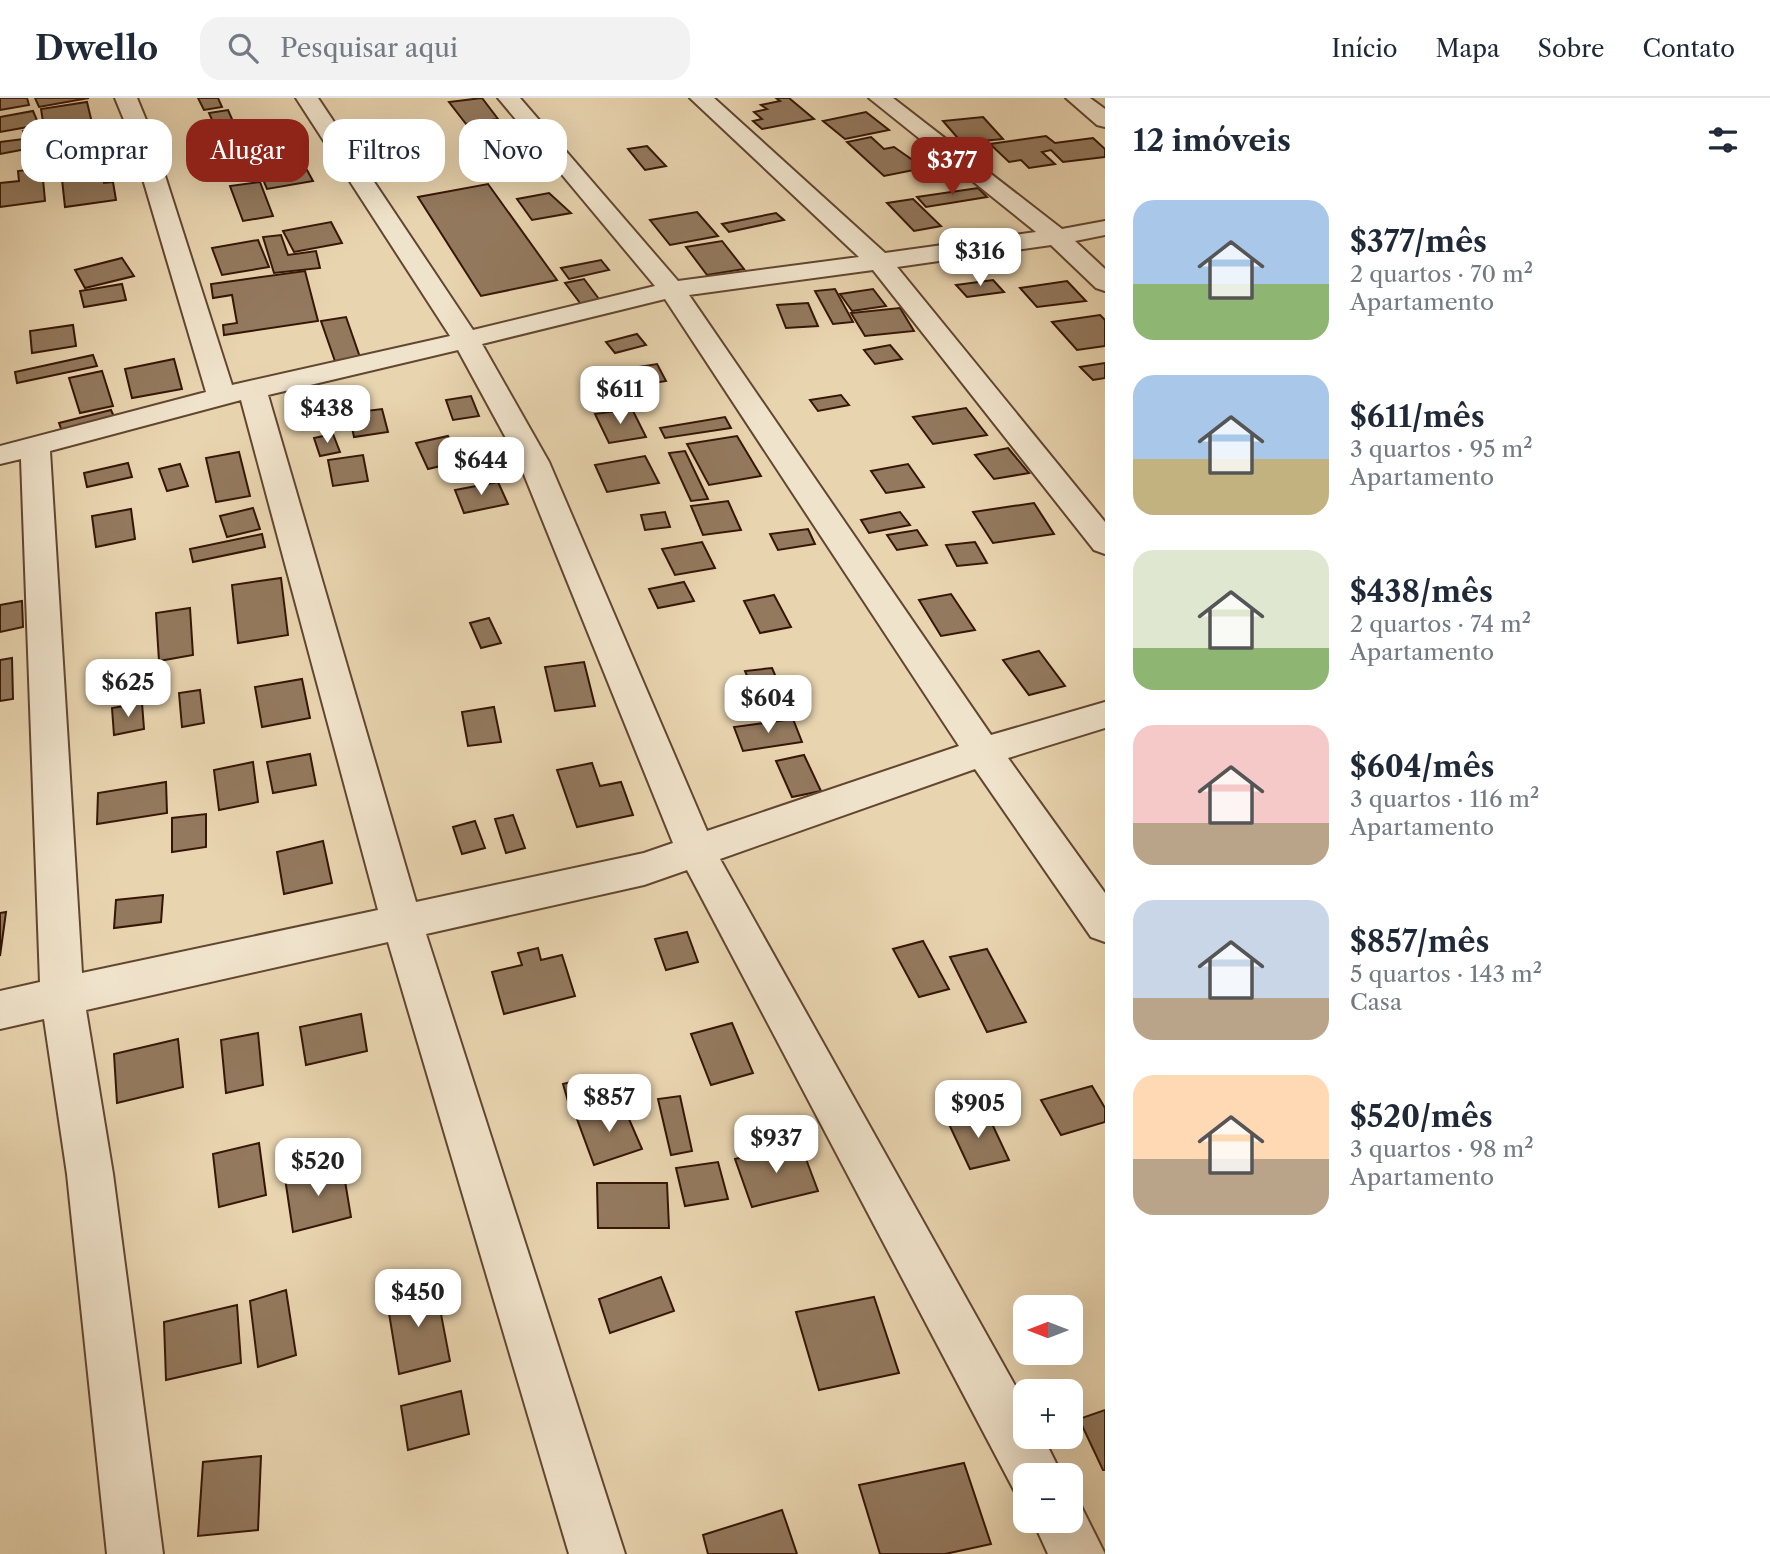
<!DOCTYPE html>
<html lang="pt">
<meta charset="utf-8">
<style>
body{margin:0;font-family:"Libre Caslon Text",serif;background:#f2f2f3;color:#1f2937;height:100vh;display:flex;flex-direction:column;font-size:26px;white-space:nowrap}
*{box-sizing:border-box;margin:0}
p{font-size:23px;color:#747a83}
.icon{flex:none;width:38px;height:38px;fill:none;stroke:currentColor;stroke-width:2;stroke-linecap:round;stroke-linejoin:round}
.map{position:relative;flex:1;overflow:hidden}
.sheet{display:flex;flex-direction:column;background:#fff;width:665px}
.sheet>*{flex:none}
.guide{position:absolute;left:21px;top:21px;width:665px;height:63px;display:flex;gap:14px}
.needle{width:46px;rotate:270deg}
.buttons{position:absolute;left:1013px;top:1197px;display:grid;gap:14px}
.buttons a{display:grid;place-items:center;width:70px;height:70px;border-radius:14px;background:#fff;box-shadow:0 7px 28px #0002;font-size:35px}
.price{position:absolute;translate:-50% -60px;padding:0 16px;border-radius:14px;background:#fff;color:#222;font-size:23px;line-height:46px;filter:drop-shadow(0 2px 4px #0008)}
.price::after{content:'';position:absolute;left:50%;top:42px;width:21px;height:16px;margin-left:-10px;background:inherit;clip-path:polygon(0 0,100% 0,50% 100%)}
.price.on{background:#8f2418;color:#fff}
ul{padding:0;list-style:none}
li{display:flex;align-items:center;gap:21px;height:175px;padding:0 28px}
li span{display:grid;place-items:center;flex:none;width:196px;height:140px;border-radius:21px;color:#555}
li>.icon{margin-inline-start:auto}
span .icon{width:84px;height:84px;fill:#fffc;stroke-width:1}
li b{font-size:30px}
h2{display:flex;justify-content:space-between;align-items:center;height:84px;padding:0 28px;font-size:30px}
.chip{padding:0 24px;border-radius:21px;background:#fff;box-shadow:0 7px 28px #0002;font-size:24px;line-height:63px}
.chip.on{background:#8f2418;color:#fff}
header{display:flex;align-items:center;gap:42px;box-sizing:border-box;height:98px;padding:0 35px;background:#fff;border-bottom:2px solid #e0e1e3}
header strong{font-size:33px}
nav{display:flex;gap:38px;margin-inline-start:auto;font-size:24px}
.search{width:490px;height:63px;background:#f2f2f3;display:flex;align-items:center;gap:18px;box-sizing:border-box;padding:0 24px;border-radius:21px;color:#747a83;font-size:26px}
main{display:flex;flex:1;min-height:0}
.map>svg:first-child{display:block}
.building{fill:#93795e;stroke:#361606;stroke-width:2}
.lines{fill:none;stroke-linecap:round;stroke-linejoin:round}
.minor-casing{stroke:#624630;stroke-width:4}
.minor{fill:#f0e3cb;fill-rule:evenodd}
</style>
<header>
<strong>Dwello</strong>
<div class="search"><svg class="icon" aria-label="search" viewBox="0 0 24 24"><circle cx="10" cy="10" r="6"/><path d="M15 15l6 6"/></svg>Pesquisar aqui</div>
<nav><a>Início</a><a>Mapa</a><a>Sobre</a><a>Contato</a></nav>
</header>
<main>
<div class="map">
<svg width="1105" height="1456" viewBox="0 0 1105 1456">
<rect width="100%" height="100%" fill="#e8d4af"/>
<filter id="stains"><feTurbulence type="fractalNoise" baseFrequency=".00286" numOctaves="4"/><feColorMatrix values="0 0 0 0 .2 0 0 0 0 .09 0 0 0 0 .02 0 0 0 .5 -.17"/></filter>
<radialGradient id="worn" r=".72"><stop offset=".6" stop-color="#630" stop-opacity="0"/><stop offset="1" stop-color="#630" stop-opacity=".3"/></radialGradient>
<g class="building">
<polygon points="0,0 27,0 29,7 0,12"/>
<polygon points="35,0 89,0 39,9"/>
<polygon points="198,0 218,0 222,9 204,12"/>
<polygon points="482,0 498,21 466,26 449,4"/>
<polygon points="776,0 789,0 814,21 762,31 753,23 762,21 754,14 767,11 761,7 780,3"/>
<polygon points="87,4 92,25 76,27 79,41 0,56 0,44 24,41 23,33 44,30 41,11"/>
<polygon points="228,12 241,42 222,45 209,15"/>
<polygon points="33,13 39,27 0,34 0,19"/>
<polygon points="866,14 889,32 845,41 823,23"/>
<polygon points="983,19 1003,41 962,45 943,23"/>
<polygon points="1046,38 1055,45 1093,40 1105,51 1105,59 1063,64 1051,52 1042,54 1055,66 1029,70 1021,62 1009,64 990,46"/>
<polygon points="871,39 884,51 894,49 924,70 884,78 847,44"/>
<polygon points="647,48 666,68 645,72 628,51"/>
<polygon points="496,50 503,59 478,60 473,54"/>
<polygon points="526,61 533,70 506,75 499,66"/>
<polygon points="101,67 104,85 113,84 116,102 65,109 61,72"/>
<polygon points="42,70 45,103 0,109 0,85 19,83 18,73"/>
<polygon points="307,72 313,83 267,91 262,79"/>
<polygon points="260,84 273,118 243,123 230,88"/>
<polygon points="488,86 557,182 481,198 418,99"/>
<polygon points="978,90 987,99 926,109 917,99"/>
<polygon points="549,95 571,115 532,122 517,101"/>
<polygon points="913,101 941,128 914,133 887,105"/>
<polygon points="697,114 718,138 670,147 650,122"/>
<polygon points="776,115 784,122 729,134 722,126"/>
<polygon points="331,124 342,145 294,154 283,133"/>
<polygon points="281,137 288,157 316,153 320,170 274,175 263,139"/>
<polygon points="258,142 269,169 222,177 212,150"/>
<polygon points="722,143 744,171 707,177 686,149"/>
<polygon points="122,160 134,178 85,190 75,172"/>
<polygon points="601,162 609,172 569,181 561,170"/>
<polygon points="305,173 318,223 224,237 223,227 237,225 232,197 213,200 211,186"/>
<polygon points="584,181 602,205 583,209 565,185"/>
<polygon points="993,182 1004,194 967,199 956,187"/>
<polygon points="1067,183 1086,203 1037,209 1020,190"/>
<polygon points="122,186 126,202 84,209 80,193"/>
<polygon points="835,191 853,224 833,226 815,193"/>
<polygon points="873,191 886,208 852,213 840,196"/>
<polygon points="808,205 818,228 786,230 777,207"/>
<polygon points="900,210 914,233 865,238 851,215"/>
<polygon points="1100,217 1105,222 1105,248 1077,252 1052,224"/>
<polygon points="346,219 362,265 337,269 321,223"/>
<polygon points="73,227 76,248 32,255 30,233"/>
<polygon points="637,236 646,247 615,255 606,244"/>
<polygon points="890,247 902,261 875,266 864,252"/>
<polygon points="93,257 97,268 17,285 15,274"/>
<polygon points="174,261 182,291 132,300 125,271"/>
<polygon points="1105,265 1105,280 1093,282 1080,269"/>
<polygon points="657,266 666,283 635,288 626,271"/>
<polygon points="102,273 113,308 80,315 69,280"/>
<polygon points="841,297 849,307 818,313 810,302"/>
<polygon points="471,298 479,318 453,322 446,302"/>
<polygon points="966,310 987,337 933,346 913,319"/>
<polygon points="382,311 388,334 354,339 349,315"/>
<polygon points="632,311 646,339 609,345 595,316"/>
<polygon points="111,312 116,323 63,336 59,325"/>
<polygon points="725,319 731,330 665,340 660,330"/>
<polygon points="333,336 340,354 320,358 314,340"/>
<polygon points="448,338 461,363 428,371 416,345"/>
<polygon points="737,338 761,378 709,387 687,346"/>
<polygon points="1008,350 1029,375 994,381 975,357"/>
<polygon points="685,353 708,401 691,403 669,355"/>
<polygon points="239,354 250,398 216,404 206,360"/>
<polygon points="363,357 368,383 333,388 328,362"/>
<polygon points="645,358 659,385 607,394 595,367"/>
<polygon points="128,365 132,379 87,389 84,375"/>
<polygon points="180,366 188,388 167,393 159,371"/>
<polygon points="908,366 924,389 886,395 871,373"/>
<polygon points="498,384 508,406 464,415 455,392"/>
<polygon points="728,403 741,432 703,437 691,408"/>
<polygon points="1034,405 1054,436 993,445 973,414"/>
<polygon points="253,410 260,431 227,439 220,418"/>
<polygon points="131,411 135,441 96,449 92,418"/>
<polygon points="665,414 670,429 645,432 641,417"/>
<polygon points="900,414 910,427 869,435 861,422"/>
<polygon points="808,431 815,446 778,452 770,436"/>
<polygon points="917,432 927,447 897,452 887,437"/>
<polygon points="262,436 265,449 193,464 190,451"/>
<polygon points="702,444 715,470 675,477 662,451"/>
<polygon points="975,444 987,465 957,468 946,447"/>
<polygon points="281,480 288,537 238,545 232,487"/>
<polygon points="684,484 694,503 658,510 649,491"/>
<polygon points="951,496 975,532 941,538 919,502"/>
<polygon points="774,497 791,529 760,535 744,503"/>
<polygon points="22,503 23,529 0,534 0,507"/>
<polygon points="190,510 193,557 159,563 156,515"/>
<polygon points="489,520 501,545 481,550 470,525"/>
<polygon points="1039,553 1065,588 1029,597 1003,562"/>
<polygon points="12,560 13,601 0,603 0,562"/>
<polygon points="584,564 595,608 555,613 545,569"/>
<polygon points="117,568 117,580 150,575 151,593 94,602 94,572"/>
<polygon points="772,570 787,605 760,609 745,573"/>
<polygon points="302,581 310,620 262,629 255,589"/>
<polygon points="200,592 204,625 182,629 179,595"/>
<polygon points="142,605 144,631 114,637 112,610"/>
<polygon points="494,609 501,644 468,648 462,614"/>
<polygon points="793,621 802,644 743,653 734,629"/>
<polygon points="310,656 316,687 273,695 267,664"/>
<polygon points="804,657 821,693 792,699 776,663"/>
<polygon points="253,664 258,704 219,712 214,672"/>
<polygon points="592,665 600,688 621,684 633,717 577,729 557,672"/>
<polygon points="166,684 167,715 97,726 98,695"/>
<polygon points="206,716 206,749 172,754 172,720"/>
<polygon points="513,717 525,750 506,755 495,721"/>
<polygon points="475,723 485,750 462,756 453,729"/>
<polygon points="323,743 332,785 284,796 277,754"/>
<polygon points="163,797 161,824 114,830 116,802"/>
<polygon points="6,814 0,858 0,815"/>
<polygon points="687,834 698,864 666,872 655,841"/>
<polygon points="923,843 949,891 919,899 893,851"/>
<polygon points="538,850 541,862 562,857 575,898 504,916 492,874 522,867 518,855"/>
<polygon points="987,851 1026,924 987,934 950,859"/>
<polygon points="361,916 367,953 306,967 300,929"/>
<polygon points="732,925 753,975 711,987 691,936"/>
<polygon points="258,935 263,987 226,995 221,942"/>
<polygon points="178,941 183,989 117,1005 114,956"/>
<polygon points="592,979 600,1003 570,1010 563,986"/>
<polygon points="1092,988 1105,1010 1105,1024 1061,1037 1041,1002"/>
<polygon points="680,998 692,1053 671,1057 658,1001"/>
<polygon points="622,1005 642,1051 594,1067 577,1021"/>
<polygon points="986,1013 1009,1062 970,1071 947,1022"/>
<polygon points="259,1045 266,1097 219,1109 213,1056"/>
<polygon points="800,1045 818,1093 752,1109 735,1061"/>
<polygon points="718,1064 728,1101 685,1108 676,1070"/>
<polygon points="342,1065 351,1119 293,1134 285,1080"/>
<polygon points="597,1085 667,1085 669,1130 598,1130"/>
<polygon points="661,1179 674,1213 610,1235 599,1201"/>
<polygon points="435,1185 450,1263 399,1276 386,1197"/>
<polygon points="286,1192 296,1257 258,1269 250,1203"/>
<polygon points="874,1199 899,1275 819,1292 796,1214"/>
<polygon points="237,1207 241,1265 166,1282 164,1224"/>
<polygon points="461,1293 469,1336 408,1352 401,1308"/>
<polygon points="1105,1312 1105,1372 1103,1372 1079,1321"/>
<polygon points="261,1358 258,1432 198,1438 203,1364"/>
<polygon points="964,1365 991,1446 945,1456 880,1456 859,1387"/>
<polygon points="782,1412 797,1456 708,1456 703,1437"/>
</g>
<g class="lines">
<defs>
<g id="minor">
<path d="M115,0H137L151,34L232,287L450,238L296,0H318L473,232L655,188L498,0H520L678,183L859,159L690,0H714L885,155L1036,134L869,0H893L1062,131L1105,123V137L1075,143L1105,171V193L1096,190L1051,147L897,169L1105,424V456L1094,452L873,172L689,197L991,637L1105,604V630L1008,660L1105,795V844L1091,839L975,671L720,761L1026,1307V1339H1043L1062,1377H1026V1400L1016,1396L687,772L644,787L426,836L625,1456H569L388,844L86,912L113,1076L163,1456H107L67,1076L44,921L0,931V893L40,884L21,361L0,366V348L206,294L129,34ZM665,201L959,648L707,733L549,364L482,246ZM458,252L519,364L673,745L644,755L416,804L268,297ZM241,302L378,812L82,875L50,353Z"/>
<polygon points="1066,0 1090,0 1105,11 1105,29 1097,27"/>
<polygon points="1071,1400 1079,1404 1105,1456 1048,1456 1033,1423 1071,1423"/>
</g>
</defs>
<use href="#minor" class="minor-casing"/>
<use href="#minor" class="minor"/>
</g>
<rect width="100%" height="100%" filter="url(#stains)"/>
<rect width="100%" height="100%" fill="url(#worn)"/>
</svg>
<div class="buttons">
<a><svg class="needle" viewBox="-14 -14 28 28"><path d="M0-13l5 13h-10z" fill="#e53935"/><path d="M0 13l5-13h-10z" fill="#747a83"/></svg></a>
<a>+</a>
<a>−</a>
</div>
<b class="price on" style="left:952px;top:99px">$377</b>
<b class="price" style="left:980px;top:190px">$316</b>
<b class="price" style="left:620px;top:328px">$611</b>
<b class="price" style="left:327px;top:347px">$438</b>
<b class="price" style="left:481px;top:399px">$644</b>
<b class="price" style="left:128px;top:621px">$625</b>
<b class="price" style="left:768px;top:637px">$604</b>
<b class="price" style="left:609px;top:1036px">$857</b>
<b class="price" style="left:978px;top:1042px">$905</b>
<b class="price" style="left:776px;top:1077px">$937</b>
<b class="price" style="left:318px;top:1100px">$520</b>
<b class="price" style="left:418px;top:1231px">$450</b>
<div class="guide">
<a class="chip">Comprar</a>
<a class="chip on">Alugar</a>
<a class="chip">Filtros</a>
<a class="chip">Novo</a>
</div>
</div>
<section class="sheet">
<h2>12 imóveis<svg class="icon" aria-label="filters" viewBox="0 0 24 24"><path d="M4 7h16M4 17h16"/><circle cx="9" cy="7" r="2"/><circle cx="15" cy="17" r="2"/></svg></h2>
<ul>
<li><span style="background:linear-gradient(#a9c7e8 60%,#8fb573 0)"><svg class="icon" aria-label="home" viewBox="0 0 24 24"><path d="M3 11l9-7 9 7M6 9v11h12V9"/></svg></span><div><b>$377/mês</b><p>2 quartos · 70 m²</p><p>Apartamento</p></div></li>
<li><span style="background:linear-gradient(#a9c7e8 60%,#c2b280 0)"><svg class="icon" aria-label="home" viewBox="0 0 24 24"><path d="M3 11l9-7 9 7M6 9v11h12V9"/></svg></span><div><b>$611/mês</b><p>3 quartos · 95 m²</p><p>Apartamento</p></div></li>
<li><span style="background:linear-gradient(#dfe7d0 70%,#8fb573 0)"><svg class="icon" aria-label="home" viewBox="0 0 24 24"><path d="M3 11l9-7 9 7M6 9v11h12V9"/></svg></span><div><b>$438/mês</b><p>2 quartos · 74 m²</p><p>Apartamento</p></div></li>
<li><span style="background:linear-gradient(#f6c9c9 70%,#b9a48a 0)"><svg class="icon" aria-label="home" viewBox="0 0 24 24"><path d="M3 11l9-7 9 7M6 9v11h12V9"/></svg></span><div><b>$604/mês</b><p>3 quartos · 116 m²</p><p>Apartamento</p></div></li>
<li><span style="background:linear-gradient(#c9d6e8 70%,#b9a48a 0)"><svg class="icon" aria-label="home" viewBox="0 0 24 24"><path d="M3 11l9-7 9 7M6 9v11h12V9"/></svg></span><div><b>$857/mês</b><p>5 quartos · 143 m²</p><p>Casa</p></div></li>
<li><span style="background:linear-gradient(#ffd9b3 60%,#b9a48a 0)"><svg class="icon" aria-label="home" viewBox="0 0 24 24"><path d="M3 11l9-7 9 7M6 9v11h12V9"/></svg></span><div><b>$520/mês</b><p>3 quartos · 98 m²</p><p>Apartamento</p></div></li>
</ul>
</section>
</main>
